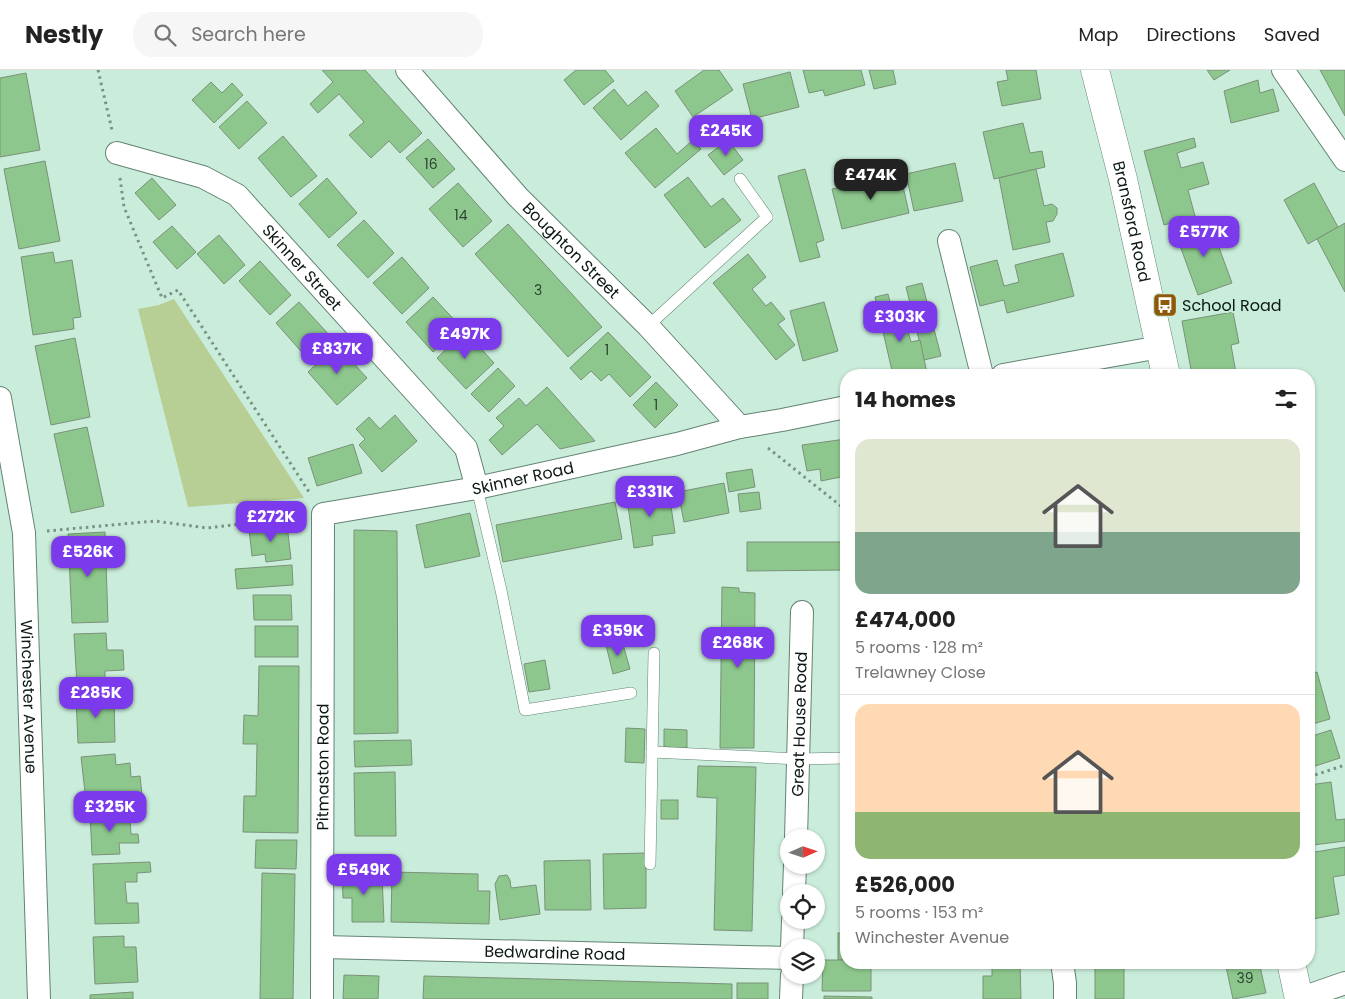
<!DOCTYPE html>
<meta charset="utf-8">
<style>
body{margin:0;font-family:Poppins,sans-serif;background:#f6f6f6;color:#222;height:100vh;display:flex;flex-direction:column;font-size:19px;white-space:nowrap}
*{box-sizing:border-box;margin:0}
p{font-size:16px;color:#767676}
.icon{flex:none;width:28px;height:28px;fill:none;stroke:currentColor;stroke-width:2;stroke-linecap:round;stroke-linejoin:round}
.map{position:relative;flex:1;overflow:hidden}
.panel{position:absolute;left:840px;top:299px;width:475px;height:600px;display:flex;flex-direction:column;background:#fff;border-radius:20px;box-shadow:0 1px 4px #0004}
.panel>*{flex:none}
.needle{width:32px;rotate:87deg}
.controls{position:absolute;left:780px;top:759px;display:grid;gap:10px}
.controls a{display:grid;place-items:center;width:45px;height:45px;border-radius:50%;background:#fff;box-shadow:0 1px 4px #0004;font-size:25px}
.price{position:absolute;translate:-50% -42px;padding:0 11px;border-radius:10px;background:#7c3aed;color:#fff;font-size:16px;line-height:32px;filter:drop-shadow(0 1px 2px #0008)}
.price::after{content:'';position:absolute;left:50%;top:30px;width:15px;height:11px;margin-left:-8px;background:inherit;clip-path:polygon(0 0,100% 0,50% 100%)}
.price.selected{background:#222;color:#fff}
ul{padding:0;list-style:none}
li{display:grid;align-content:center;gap:10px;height:265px;padding:0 15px}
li+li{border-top:1px solid #e0e0e0}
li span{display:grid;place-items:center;height:155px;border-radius:15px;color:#555}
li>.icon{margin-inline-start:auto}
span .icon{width:90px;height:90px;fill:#fffc;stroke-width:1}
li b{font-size:21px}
h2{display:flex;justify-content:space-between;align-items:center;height:60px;padding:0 15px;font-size:21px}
header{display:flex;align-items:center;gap:30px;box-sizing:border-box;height:70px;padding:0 25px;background:#fff;border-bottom:1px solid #e0e0e0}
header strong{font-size:24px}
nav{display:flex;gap:28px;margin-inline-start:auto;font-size:18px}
.search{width:350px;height:45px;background:#f6f6f6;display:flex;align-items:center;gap:12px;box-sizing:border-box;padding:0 18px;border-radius:20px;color:#767676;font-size:19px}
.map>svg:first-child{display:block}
.green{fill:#b7ce94}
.building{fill:#8dc78d;stroke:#7a9179}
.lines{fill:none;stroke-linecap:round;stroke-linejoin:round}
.service-casing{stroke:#638373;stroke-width:12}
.minor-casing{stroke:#638373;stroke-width:24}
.secondary-casing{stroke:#638373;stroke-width:29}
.path{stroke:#789285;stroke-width:3;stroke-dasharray:2.5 4;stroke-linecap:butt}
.service{stroke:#fff;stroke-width:11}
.minor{stroke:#fff;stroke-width:22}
.secondary{stroke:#fff;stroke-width:28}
.labels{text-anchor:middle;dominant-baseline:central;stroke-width:4;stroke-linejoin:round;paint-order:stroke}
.number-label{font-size:14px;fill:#2c4432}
.street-label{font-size:16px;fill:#0c1913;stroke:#caeddb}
.poi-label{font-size:16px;fill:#0c1913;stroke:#caeddb;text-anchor:start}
</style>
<header>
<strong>Nestly</strong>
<div class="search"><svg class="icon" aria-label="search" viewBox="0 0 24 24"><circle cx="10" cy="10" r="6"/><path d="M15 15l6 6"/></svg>Search here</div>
<nav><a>Map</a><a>Directions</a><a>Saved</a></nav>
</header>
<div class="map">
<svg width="1345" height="929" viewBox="0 0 1345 929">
<rect width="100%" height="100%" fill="#caeddb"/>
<polygon class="green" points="174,229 304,428 188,437 138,239 159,235"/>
<g class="building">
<polygon points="322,0 365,0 422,63 400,83 389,71 371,88 349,65 364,52 339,24 318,43 310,34 333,12"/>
<polygon points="576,0 605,0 614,11 584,35 564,10"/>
<polygon points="704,0 719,0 733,20 693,47 675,21"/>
<polygon points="803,0 861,0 865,15 825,26 823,20 809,23"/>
<polygon points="869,0 893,0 896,14 874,19"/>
<polygon points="1006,0 1036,0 1041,29 1002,36 997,12 1008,10"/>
<polygon points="1207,0 1230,0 1214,10"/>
<polygon points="1320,0 1345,0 1345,46"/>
<polygon points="790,2 799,37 752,49 743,14"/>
<polygon points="26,3 40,80 0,87 0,8"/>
<polygon points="1258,10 1260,23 1273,19 1279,41 1231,53 1224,21"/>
<polygon points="211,12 222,23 232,13 243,25 214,53 192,30"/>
<polygon points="614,19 628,36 646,21 659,36 621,70 593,38"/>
<polygon points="247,31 267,53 239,79 219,57"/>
<polygon points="1023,53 1030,83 1042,81 1045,97 994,109 983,62"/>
<polygon points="656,58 677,84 693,70 701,79 655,118 625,83"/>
<polygon points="283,66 317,106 291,127 258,88"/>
<polygon points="1194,68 1196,77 1177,83 1181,98 1203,92 1209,114 1188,120 1195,146 1164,155 1144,81"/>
<polygon points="428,69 455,99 433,118 406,88"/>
<polygon points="728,70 743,90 724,105 708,85"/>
<polygon points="45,91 60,171 19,179 4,99"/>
<polygon points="955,93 963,131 914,141 906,104"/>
<polygon points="805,99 824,170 816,173 820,187 800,192 778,106"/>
<polygon points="1036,99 1044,136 1052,134 1057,138 1057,144 1053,151 1046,152 1050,172 1013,180 999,108"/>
<polygon points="900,103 909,143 842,159 832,119"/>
<polygon points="688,107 711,137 723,128 741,150 705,178 664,125"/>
<polygon points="152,108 176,135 159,150 135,123"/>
<polygon points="327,108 357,143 329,168 299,134"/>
<polygon points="458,113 492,151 463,177 429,139"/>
<polygon points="1314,113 1338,157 1308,174 1284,130"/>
<polygon points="364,150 394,183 368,208 337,175"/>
<polygon points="1209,150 1232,213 1198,225 1175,162"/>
<polygon points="1345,153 1345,222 1317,169"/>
<polygon points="508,154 602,257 568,287 475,184"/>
<polygon points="172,156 196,182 177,199 153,172"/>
<polygon points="219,165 245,195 224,214 197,184"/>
<polygon points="53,182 55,193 72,190 81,247 73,248 74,259 33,265 21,187"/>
<polygon points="1063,183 1074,226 1007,243 1004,230 980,236 970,197 997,190 1004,216 1019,212 1015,195"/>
<polygon points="748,184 766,207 752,219 766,236 771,232 785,249 778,254 795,275 776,290 713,213"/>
<polygon points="402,187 429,218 402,244 373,213"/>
<polygon points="260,191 291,225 270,245 239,211"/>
<polygon points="922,213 941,286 924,290 906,217"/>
<polygon points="888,224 895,252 905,250 911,272 920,270 927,303 918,305 893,305 875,227"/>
<polygon points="433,227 461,257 433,282 406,252"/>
<polygon points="299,232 331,267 307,288 276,253"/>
<polygon points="824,232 838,281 803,291 790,241"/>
<polygon points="1233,242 1239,273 1231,275 1236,303 1223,305 1192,305 1182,251"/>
<polygon points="465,261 494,293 466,319 437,288"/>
<polygon points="608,262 651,307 630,327 609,304 601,311 591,301 581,310 570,298"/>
<polygon points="75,268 90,347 51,355 35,276"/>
<polygon points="337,275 367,308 337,335 308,302"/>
<polygon points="498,298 515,316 489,342 471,324"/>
<polygon points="656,312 678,335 655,358 633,335"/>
<polygon points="547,317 595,371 560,379 537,354 502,385 489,370 504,356 496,348 519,328 526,336"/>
<polygon points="395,345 417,371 382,402 359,375 365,369 356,359 369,347 380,359"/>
<polygon points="87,357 104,436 71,443 54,364"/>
<polygon points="846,369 846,406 821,411 820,399 807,401 802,375"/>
<polygon points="353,374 362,403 317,416 308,388"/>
<polygon points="752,399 755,417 729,422 726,403"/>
<polygon points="724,413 729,443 684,452 678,422"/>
<polygon points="759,422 761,439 740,442 738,424"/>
<polygon points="669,423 675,463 652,466 653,475 634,478 627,429"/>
<polygon points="615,432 622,469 503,492 496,455"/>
<polygon points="470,443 480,486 425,498 416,455"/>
<polygon points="287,455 291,489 266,492 265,484 252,486 249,459"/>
<polygon points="354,460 397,461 398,663 354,664"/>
<polygon points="105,462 108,552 72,553 68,464"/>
<polygon points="747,472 846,472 846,500 747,501"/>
<polygon points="292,495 293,515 237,519 235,499"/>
<polygon points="722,517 739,518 739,522 755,523 754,678 720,678"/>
<polygon points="253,525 291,525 292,550 254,550"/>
<polygon points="841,527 846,527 846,681 843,681"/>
<rect x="255" y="556" width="43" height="31"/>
<polygon points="106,563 107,580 123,580 124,600 105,601 105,614 77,616 74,564"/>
<polygon points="622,571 630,599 613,604 606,575"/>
<polygon points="545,590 550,619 529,622 524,594"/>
<polygon points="259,596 299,596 298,763 243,762 244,726 256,726 257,674 243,674 244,645 258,646"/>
<polygon points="1317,602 1330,649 1309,655 1309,604"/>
<polygon points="114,626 115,672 78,673 76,627"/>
<polygon points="626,658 645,659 644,693 625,692"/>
<polygon points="664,659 687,660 687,678 664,677"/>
<polygon points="1331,660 1340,688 1309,698 1309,667"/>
<polygon points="411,670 412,695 355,697 354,671"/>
<polygon points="115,684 116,695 130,693 131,707 140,706 142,725 86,731 81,687"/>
<polygon points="698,696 756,697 752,861 714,860 717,728 697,727"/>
<polygon points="844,697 846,697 846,851 843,851"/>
<polygon points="395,702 396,766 355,766 354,703"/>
<polygon points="1331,712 1336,750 1345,749 1345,771 1313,775 1309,739 1309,715"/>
<rect x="661" y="730" width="17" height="19"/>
<polygon points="120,742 120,749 130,749 131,764 138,764 139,773 119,773 120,784 92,785 90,743"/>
<polygon points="256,770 297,770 296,799 255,798"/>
<polygon points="1345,777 1345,805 1333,807 1339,844 1313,849 1309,824 1309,783"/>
<polygon points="646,783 646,838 604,839 603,784"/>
<polygon points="590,790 591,840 545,840 544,791"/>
<polygon points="150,792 151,802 137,803 137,812 125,812 127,833 138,833 139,853 95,854 93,794"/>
<polygon points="359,796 360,817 373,816 373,805 382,805 384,852 352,852 352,828 343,828 342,797"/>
<polygon points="392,802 478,804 478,821 490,821 489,854 391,852"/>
<polygon points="262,803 295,804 293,929 260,929"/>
<polygon points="507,805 510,810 511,818 536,815 540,844 500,850 495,814 499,806"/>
<rect x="838" y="863" width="8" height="27"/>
<polygon points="124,866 124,877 136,877 138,912 95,914 93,867"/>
<polygon points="823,890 846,890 846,892 871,892 871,921 822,921"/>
<polygon points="992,892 1020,892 1021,929 983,929 983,906 992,906"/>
<rect x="1095" y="892" width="29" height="37"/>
<polygon points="1225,892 1259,892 1266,923 1233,929"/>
<polygon points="344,905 379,906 378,929 343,929"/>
<polygon points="424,906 732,914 732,929 423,929"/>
<rect x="737" y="913" width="31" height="16"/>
<polygon points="133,922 133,929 90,929 90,925"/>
<polygon points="824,926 872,927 872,929 824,929"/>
</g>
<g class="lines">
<defs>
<g id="service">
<polyline points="648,256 767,147 740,109"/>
<polyline points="477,418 501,520 525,640 631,623"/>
<polyline points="652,682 799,689 846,688"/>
<polyline points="650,794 654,583"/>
</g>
<g id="minor">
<path id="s1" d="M407,0L518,127L648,256L740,357"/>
<polyline points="1283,0 1345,90"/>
<path id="s2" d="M117,83L203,107L237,125L466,378L477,418"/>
<polyline points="949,171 982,305"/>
<polyline points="1003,305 1160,277"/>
<path id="s3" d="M0,328L24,463L39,929"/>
<path id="s4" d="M796,768L802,542"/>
<polyline points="794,822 795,795"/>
<path id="s5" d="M323,877L789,888"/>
<polyline points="792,878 793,850"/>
<polyline points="1062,892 1065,913 1065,929"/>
<path id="s6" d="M322,929L323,444L477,418L677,374L740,357L782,350L846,337"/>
<polyline points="791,929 792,905"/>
<polyline points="1299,929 1345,913"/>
</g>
<g id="secondary">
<path id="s7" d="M1095,0L1123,109L1166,305"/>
<polyline points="1291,892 1299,929"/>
</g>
</defs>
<use href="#service" class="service-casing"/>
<use href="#minor" class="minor-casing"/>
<use href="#secondary" class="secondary-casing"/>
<g class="path">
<polyline points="98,0 112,60"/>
<polyline points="120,108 124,137 162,228 178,220 311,425"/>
<polyline points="768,378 846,440"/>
<polyline points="47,461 155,451 207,458 299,447"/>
<polyline points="1309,707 1345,695"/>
</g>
<use href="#service" class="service"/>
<use href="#minor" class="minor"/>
<use href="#secondary" class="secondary"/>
</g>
<defs>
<symbol id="bus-square" viewBox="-11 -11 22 22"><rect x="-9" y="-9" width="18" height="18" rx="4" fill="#8e5909" stroke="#caeddb"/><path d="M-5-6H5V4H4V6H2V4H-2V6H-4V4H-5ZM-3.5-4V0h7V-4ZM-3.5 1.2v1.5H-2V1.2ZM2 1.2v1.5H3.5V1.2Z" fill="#fff"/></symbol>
</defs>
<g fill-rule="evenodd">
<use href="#bus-square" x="1151" y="221" width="28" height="28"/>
</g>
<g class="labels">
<g class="number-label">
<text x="431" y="94">16</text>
<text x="461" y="145">14</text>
<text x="538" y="220">3</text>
<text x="607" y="280">1</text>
<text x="656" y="335">1</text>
<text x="1245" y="908">39</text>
</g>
<g class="street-label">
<text stroke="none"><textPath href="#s7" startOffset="156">Bransford Road</textPath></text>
<text stroke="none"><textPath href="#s1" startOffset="244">Boughton Street</textPath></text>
<text stroke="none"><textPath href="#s2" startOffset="225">Skinner Street</textPath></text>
<text stroke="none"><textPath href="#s6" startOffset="688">Skinner Road</textPath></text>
<text stroke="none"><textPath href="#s3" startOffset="301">Winchester Avenue</textPath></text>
<text stroke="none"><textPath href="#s4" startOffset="114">Great House Road</textPath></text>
<text stroke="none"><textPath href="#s6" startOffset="232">Pitmaston Road</textPath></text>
<text stroke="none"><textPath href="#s5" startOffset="232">Bedwardine Road</textPath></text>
</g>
<g class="poi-label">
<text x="1182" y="235">School Road</text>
</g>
</g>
</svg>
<div class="controls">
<a><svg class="needle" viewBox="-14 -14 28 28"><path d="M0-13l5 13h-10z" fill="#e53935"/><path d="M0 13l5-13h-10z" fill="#767676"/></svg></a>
<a><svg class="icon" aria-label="locate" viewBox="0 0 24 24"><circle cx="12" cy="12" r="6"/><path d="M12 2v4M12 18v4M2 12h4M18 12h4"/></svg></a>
<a><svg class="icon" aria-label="layers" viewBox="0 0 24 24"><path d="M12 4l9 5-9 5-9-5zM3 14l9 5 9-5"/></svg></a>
</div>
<b class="price" style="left:726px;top:87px">£245K</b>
<b class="price selected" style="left:871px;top:131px">£474K</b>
<b class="price" style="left:1204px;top:188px">£577K</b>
<b class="price" style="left:900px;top:273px">£303K</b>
<b class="price" style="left:465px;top:290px">£497K</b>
<b class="price" style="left:337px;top:305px">£837K</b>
<b class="price" style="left:650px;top:448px">£331K</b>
<b class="price" style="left:271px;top:473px">£272K</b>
<b class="price" style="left:88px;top:508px">£526K</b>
<b class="price" style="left:618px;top:587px">£359K</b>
<b class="price" style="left:738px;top:599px">£268K</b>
<b class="price" style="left:96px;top:649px">£285K</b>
<b class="price" style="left:110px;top:763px">£325K</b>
<b class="price" style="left:364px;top:826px">£549K</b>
<section class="panel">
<h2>14 homes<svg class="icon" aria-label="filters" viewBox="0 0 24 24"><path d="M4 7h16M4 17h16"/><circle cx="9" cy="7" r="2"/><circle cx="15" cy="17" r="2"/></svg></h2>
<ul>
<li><span style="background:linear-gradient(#dfe7d0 60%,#7fa58c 0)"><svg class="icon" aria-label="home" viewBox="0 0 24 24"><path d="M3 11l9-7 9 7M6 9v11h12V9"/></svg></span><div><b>£474,000</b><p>5 rooms · 128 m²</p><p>Trelawney Close</p></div></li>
<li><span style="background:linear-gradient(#ffd9b3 70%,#8fb573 0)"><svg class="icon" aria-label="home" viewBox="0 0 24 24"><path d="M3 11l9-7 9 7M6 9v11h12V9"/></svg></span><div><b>£526,000</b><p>5 rooms · 153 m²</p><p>Winchester Avenue</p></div></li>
</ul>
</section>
</div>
